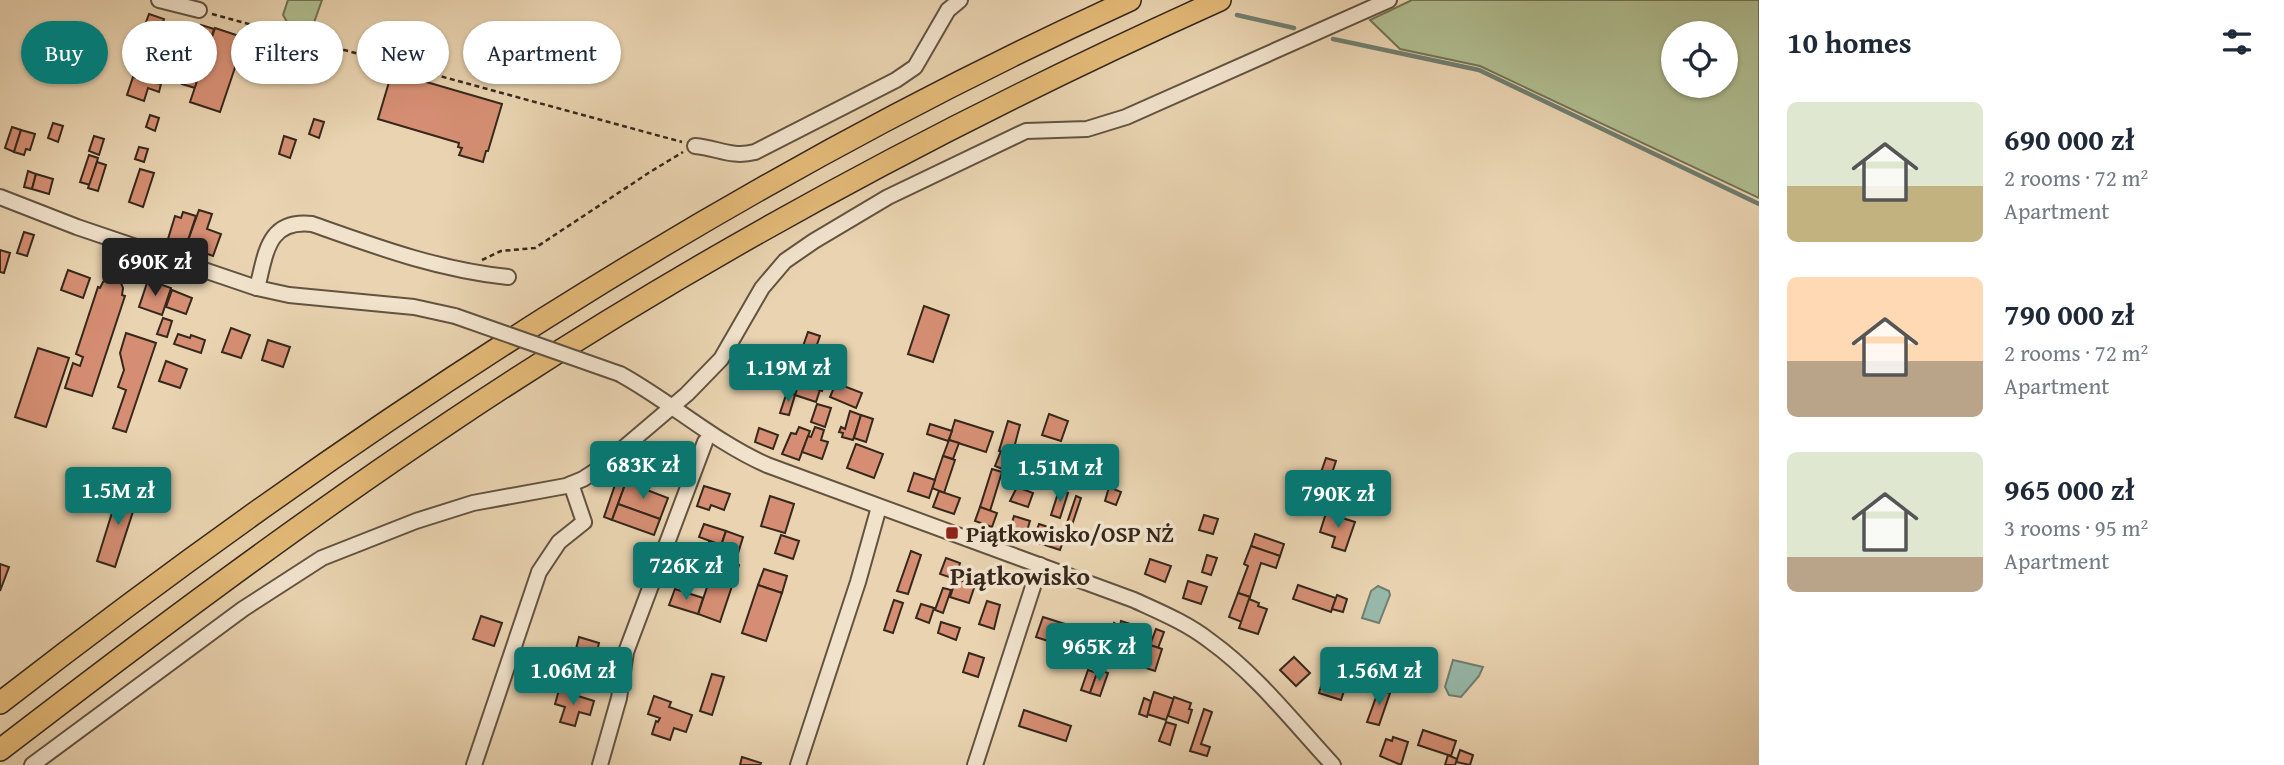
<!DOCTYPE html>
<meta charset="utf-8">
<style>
body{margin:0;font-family:"Gentium Book Plus",serif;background:#f6f6f7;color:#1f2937;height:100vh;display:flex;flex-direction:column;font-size:26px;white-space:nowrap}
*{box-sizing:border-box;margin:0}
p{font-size:23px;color:#747a83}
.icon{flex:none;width:38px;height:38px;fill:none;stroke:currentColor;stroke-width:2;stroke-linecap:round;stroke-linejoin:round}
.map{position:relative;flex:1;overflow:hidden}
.side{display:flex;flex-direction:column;background:#fff;width:525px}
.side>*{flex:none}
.hud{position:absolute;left:21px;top:21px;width:665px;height:63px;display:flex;gap:14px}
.fabs{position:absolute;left:1661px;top:21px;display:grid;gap:14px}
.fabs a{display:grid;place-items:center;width:77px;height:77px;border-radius:50%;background:#fff;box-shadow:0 2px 5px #0004;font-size:35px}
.price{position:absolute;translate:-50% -60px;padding:0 16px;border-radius:7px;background:#0f766e;color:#fff;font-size:23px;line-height:46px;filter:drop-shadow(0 2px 4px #0008)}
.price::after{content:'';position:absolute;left:50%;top:42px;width:21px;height:16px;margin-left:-10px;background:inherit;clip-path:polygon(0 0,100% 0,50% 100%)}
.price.selected{background:#222;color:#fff}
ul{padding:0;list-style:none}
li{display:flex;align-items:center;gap:21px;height:175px;padding:0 28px}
li span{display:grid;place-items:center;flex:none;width:196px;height:140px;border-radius:10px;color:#555}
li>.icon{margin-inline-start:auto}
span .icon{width:84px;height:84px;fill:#fffc;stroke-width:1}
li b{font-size:30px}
h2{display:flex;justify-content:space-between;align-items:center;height:84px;padding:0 28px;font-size:30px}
.chip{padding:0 24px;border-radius:32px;background:#fff;box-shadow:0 2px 5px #0004;font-size:24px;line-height:63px}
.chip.selected{background:#0f766e;color:#fff}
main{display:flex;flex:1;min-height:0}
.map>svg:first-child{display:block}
.green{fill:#b0be91;stroke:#737356;stroke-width:2;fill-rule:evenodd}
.water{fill:#97b8a9;stroke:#707e70;stroke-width:2}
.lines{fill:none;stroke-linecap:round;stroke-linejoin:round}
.stream{stroke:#707e70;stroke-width:4.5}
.building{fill:#d58e73;stroke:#36281b;stroke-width:2}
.minor-casing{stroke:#635340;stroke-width:18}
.highway-casing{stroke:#36281b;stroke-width:24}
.path{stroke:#36281b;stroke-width:2.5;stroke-dasharray:5 3.5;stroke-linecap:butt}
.minor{stroke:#f1e2cc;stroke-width:14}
.highway{stroke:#e4ba78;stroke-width:21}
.minor-bridge-casing{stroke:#635340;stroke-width:18;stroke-linecap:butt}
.minor-bridge{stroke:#f1e2cc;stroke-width:14}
.poi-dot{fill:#8f2418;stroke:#f1e2cc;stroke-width:2.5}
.labels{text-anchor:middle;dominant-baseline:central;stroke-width:7;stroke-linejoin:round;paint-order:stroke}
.poi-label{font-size:23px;font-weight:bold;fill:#36281b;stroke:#f1e2cc;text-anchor:start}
.quarter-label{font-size:26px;font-weight:bold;fill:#36281b;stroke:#f1e2cc}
</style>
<main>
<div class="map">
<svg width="1759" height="765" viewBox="0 0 1759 765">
<rect width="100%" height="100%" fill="#e9d3b0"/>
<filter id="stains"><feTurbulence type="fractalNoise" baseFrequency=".00286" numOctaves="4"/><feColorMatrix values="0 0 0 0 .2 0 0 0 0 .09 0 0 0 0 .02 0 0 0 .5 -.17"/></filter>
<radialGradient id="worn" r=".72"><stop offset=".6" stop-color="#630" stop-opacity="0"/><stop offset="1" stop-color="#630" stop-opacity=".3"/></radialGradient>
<g class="green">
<polygon points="288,0 322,0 310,34 290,27 283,15"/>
<path d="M1412,0H1759V198L1480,66L1400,49L1370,20ZM1726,33V86H1673V33Z"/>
</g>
<g class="water">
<polygon points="1378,586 1389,591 1390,595 1379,623 1362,618 1371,591"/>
<polygon points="1453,660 1483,667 1479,676 1461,697 1449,695 1445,687"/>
</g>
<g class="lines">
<g class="stream">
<polyline points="1237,15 1294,28"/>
<polyline points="1333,39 1479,70 1759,204"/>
</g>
</g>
<g class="building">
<polygon points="149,14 164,19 160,30 145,25"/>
<polygon points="201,25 214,29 195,88 182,84"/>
<polygon points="215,28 245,38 220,112 190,102"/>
<polygon points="392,72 502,104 488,151 486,151 483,162 459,155 462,148 458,147 459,143 378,119"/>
<polygon points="133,77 161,84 159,92 148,88 144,101 127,95"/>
<polygon points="150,115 159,118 155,131 146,127"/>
<polygon points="314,119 324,122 319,138 309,134"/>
<polygon points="53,123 63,126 58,142 48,138"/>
<polygon points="12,127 21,130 14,152 5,148"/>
<polygon points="21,130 35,134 30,150 26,149 24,155 14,152"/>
<polygon points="94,136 104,139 99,155 89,151"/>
<polygon points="284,136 296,140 290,158 279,154"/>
<polygon points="139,147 148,149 144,162 135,159"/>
<polygon points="89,155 98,158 90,185 80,182"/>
<polygon points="97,162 106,165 98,191 88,188"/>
<polygon points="140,169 154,173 143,207 129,202"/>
<polygon points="28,171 36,174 32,189 24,187"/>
<polygon points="36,174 53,179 49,194 32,189"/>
<polygon points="199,210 212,214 207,229 221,234 213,256 186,246"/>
<polygon points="183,212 196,216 186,246 168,239 175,216 181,218"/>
<polygon points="24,232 34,235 27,256 17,253"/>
<polygon points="0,250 10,253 4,273 0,272"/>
<polygon points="68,270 90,278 83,298 61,290"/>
<polygon points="110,278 121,283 123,288 122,295 125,296 92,396 65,388 73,363 80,366 83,357 76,354 98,287 100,288 103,282"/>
<polygon points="148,280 171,288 162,315 139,307"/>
<polygon points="172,290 192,298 186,314 166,307"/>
<polygon points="924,306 949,315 933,362 908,354"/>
<polygon points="163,318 172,321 167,337 157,334"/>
<polygon points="231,328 250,335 241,358 222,352"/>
<polygon points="808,332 820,336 814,353 802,349"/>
<polygon points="126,333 156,343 126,432 113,428 126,390 118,387 124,370 120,353"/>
<polygon points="178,334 190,338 191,335 205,340 201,353 174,344"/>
<polygon points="268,340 290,347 283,367 262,360"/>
<polygon points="38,348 69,358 46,427 15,417"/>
<polygon points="799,350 809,353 801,376 792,373"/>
<polygon points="809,353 832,360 822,391 799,383"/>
<polygon points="166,361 187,369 180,388 159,381"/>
<polygon points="792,373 801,376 795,395 785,392"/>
<polygon points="799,383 820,390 816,402 795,395"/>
<polygon points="836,383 862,393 856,408 830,397"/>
<polygon points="787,392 795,395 789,415 780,413"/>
<polygon points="817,404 831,408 825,427 811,422"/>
<polygon points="850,411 861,415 853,440 842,437 843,433 839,432 841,427 845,429"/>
<polygon points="1049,414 1068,421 1061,441 1042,435"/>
<polygon points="861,415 873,419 866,442 854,438"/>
<polygon points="955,420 993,432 986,452 949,440"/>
<polygon points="1008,421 1020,425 1014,448 1024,451 1020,459 999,451"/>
<polygon points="930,424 952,431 948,441 927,434"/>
<polygon points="799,427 810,431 799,460 782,454 791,433 796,434"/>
<polygon points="815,427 824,430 821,440 828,442 822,459 802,452 808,436 811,437"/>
<polygon points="759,428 778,435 773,449 755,442"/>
<polygon points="949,440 959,443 953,459 943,456"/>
<polygon points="856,444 883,454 874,478 847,468"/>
<polygon points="1001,451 1020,459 1014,474 995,466"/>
<polygon points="943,456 955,460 944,493 932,488"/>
<polygon points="1071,456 1081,459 1073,482 1063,479"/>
<polygon points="1057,457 1067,461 1061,475 1052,472"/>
<polygon points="1326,458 1336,461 1328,485 1318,481"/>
<polygon points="992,469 1002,472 990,511 980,507"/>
<polygon points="914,473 935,480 929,498 908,491"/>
<polygon points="1347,475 1360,480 1352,504 1339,500"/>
<polygon points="617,479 626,482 612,520 604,517"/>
<polygon points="626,482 668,498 660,519 618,504"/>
<polygon points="704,486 730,494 724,510 711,505 709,510 697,506"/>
<polygon points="120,487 139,493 115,567 97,561"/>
<polygon points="1017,487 1033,493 1028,507 1010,501"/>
<polygon points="1109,487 1121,492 1116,505 1105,501"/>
<polygon points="1059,490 1068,493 1060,518 1051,515"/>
<polygon points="939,491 960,498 954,514 933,507"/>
<polygon points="770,496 794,504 785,533 761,526"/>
<polygon points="1076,496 1081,498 1072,525 1067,523"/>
<polygon points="618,504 660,519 654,535 612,520"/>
<polygon points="980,507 997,513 992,527 975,521"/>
<polygon points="1326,513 1355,522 1345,551 1332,547 1335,537 1320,532"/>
<polygon points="1204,515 1218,519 1213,534 1199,530"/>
<polygon points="1014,516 1030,521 1025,537 1009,532"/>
<polygon points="704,524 726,531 721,545 699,537"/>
<polygon points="1039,524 1066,533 1060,550 1033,541"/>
<polygon points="726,531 743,537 735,563 739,565 720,622 698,614"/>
<polygon points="1255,534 1284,544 1280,556 1251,546"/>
<polygon points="781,535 799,541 793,559 775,553"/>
<polygon points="709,541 721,545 716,559 707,556"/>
<polygon points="1251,546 1280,556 1276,568 1261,563 1250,597 1238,593 1248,566 1244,564"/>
<polygon points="911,551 921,555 908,594 897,591"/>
<polygon points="701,553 716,559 712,572 697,567"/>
<polygon points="1207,555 1217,558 1211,575 1202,572"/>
<polygon points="946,558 960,563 955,579 940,574"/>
<polygon points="1150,559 1171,566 1165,582 1145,574"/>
<polygon points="0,564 9,567 0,591"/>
<polygon points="764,569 787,576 782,593 758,585"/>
<polygon points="956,579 975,585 969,603 950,597"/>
<polygon points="1188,581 1207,587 1201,604 1183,598"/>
<polygon points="758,585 782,593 766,641 742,633"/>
<polygon points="1298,585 1336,598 1331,612 1293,599"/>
<polygon points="943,588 951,590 943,613 935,610"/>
<polygon points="675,589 703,598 698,614 669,605"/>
<polygon points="1238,593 1250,597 1242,622 1229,617"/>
<polygon points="1337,595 1347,599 1343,612 1332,609"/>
<polygon points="1249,599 1259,603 1258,606 1267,609 1258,634 1239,628"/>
<polygon points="894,600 903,603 893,633 884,630"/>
<polygon points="987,601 1000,605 994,629 979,624"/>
<polygon points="921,604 934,608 929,623 916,618"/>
<polygon points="481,616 502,623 494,646 473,639"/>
<polygon points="1043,617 1068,625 1063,641 1050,635 1048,641 1036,637"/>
<polygon points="1121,621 1130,624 1127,635 1122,634 1117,649 1106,646 1114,623 1120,626"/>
<polygon points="941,622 960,628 956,640 938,633"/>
<polygon points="1156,629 1164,632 1158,648 1150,645"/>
<polygon points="579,637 599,643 589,683 568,676 570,669 566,667 572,648 576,649"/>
<polygon points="1150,645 1162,649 1155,671 1143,667"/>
<polygon points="969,653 984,658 978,677 963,672"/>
<polygon points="1294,657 1310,673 1296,686 1280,670"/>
<polygon points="1386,669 1397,673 1390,693 1379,689"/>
<polygon points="1088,670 1097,673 1090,693 1081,690"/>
<polygon points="1098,670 1108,673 1100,696 1090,693"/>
<polygon points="1333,672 1337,674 1337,676 1348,679 1341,700 1319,693 1325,673 1332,675"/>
<polygon points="712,674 724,677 712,715 700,711"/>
<polygon points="1379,689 1390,693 1379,725 1367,722"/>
<polygon points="559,690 594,701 590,715 579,712 575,726 560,722 565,707 555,704"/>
<polygon points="1154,692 1174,699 1166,720 1147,714"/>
<polygon points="654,696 671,702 669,707 692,715 686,732 674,728 670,740 652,734 656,721 658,722 660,718 648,714"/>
<polygon points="1174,697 1191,703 1189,709 1192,710 1188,723 1168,716"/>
<polygon points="1144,698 1151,701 1147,717 1139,714"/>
<polygon points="1204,709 1212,712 1201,744 1210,747 1207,756 1190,751"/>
<polygon points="1024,710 1071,726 1066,741 1019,726"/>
<polygon points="1166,722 1176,725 1170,745 1159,741"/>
<polygon points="1423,730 1456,741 1451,756 1418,745"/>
<polygon points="1393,737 1408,742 1401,765 1380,756 1386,739 1392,741"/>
<polygon points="1460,750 1473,755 1470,765 1456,762"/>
<polygon points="1448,755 1457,759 1455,765 1445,765"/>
<polygon points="742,757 761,763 760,765 740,765"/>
</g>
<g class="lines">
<defs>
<g id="minor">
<polyline points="159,0 199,10"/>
<path d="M695,146C718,148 731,158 755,152L896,80L915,67L948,10L960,0"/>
<polyline points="0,197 77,227 257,288 289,295 414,307 455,316"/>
<path d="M257,288C266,254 267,219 312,224C377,247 439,270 508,277"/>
<path d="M620,374C671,402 713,441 767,465L1134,600C1160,612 1187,623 1210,641C1255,673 1295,724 1333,765"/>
<polyline points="32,765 243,609 322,558 416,521 473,503 566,486 583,479 600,468 687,394 721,359 762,288 785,261 814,241 888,197 1026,131 1087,129 1126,117 1389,0"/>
<polyline points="474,765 539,572 559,542 584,522 571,484"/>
<polyline points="600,765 619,698 626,652 705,442"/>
<polyline points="798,765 858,582 879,507"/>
<polyline points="975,765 1040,565"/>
</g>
<g id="highway">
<path d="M0,703C351,430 724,185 1130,0"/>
<path d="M0,750C147,637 295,526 449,423C692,260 953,120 1220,0"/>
</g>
</defs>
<use href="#minor" class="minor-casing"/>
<use href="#highway" class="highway-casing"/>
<g class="path">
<polyline points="212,14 682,142"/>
<polyline points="482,260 501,251 535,248 650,172 683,152"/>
</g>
<use href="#minor" class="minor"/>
<use href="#highway" class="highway"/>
<defs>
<polyline id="minor-bridge" points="455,316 620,374"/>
</defs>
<use href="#minor-bridge" class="minor-bridge-casing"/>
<use href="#minor-bridge" class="minor-bridge"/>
</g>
<rect class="poi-dot" x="945" y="526" width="14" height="14" rx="3.5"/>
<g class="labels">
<g class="poi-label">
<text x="966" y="533">Piątkowisko/OSP NŻ</text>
</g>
<g class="quarter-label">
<text x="1020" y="575">Piątkowisko</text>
</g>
</g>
<rect width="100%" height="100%" filter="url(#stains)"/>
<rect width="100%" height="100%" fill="url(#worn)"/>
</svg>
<div class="fabs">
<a><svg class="icon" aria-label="locate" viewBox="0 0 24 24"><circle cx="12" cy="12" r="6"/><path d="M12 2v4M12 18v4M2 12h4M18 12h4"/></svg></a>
</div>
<b class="price selected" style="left:155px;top:298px">690K zł</b>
<b class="price" style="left:788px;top:404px">1.19M zł</b>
<b class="price" style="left:643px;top:501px">683K zł</b>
<b class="price" style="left:1060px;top:504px">1.51M zł</b>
<b class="price" style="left:118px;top:527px">1.5M zł</b>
<b class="price" style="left:1338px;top:530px">790K zł</b>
<b class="price" style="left:686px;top:602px">726K zł</b>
<b class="price" style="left:1099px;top:683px">965K zł</b>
<b class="price" style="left:573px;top:707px">1.06M zł</b>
<b class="price" style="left:1379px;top:707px">1.56M zł</b>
<div class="hud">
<a class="chip selected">Buy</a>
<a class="chip">Rent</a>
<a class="chip">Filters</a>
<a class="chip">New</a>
<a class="chip">Apartment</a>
</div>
</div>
<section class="side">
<h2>10 homes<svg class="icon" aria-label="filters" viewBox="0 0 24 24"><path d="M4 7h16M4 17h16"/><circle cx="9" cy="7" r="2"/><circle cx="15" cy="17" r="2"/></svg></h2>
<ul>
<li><span style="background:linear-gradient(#dfe7d0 60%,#c2b280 0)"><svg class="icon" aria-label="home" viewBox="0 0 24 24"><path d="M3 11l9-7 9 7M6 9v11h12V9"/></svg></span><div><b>690 000 zł</b><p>2 rooms · 72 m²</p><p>Apartment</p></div></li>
<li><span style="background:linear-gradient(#ffd9b3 60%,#b9a48a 0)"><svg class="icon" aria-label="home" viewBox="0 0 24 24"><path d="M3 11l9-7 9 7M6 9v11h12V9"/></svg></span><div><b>790 000 zł</b><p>2 rooms · 72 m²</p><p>Apartment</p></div></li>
<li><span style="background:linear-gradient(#dfe7d0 75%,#b9a48a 0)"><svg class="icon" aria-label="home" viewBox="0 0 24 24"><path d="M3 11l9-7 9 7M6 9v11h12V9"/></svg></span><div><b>965 000 zł</b><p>3 rooms · 95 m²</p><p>Apartment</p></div></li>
</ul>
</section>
</main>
